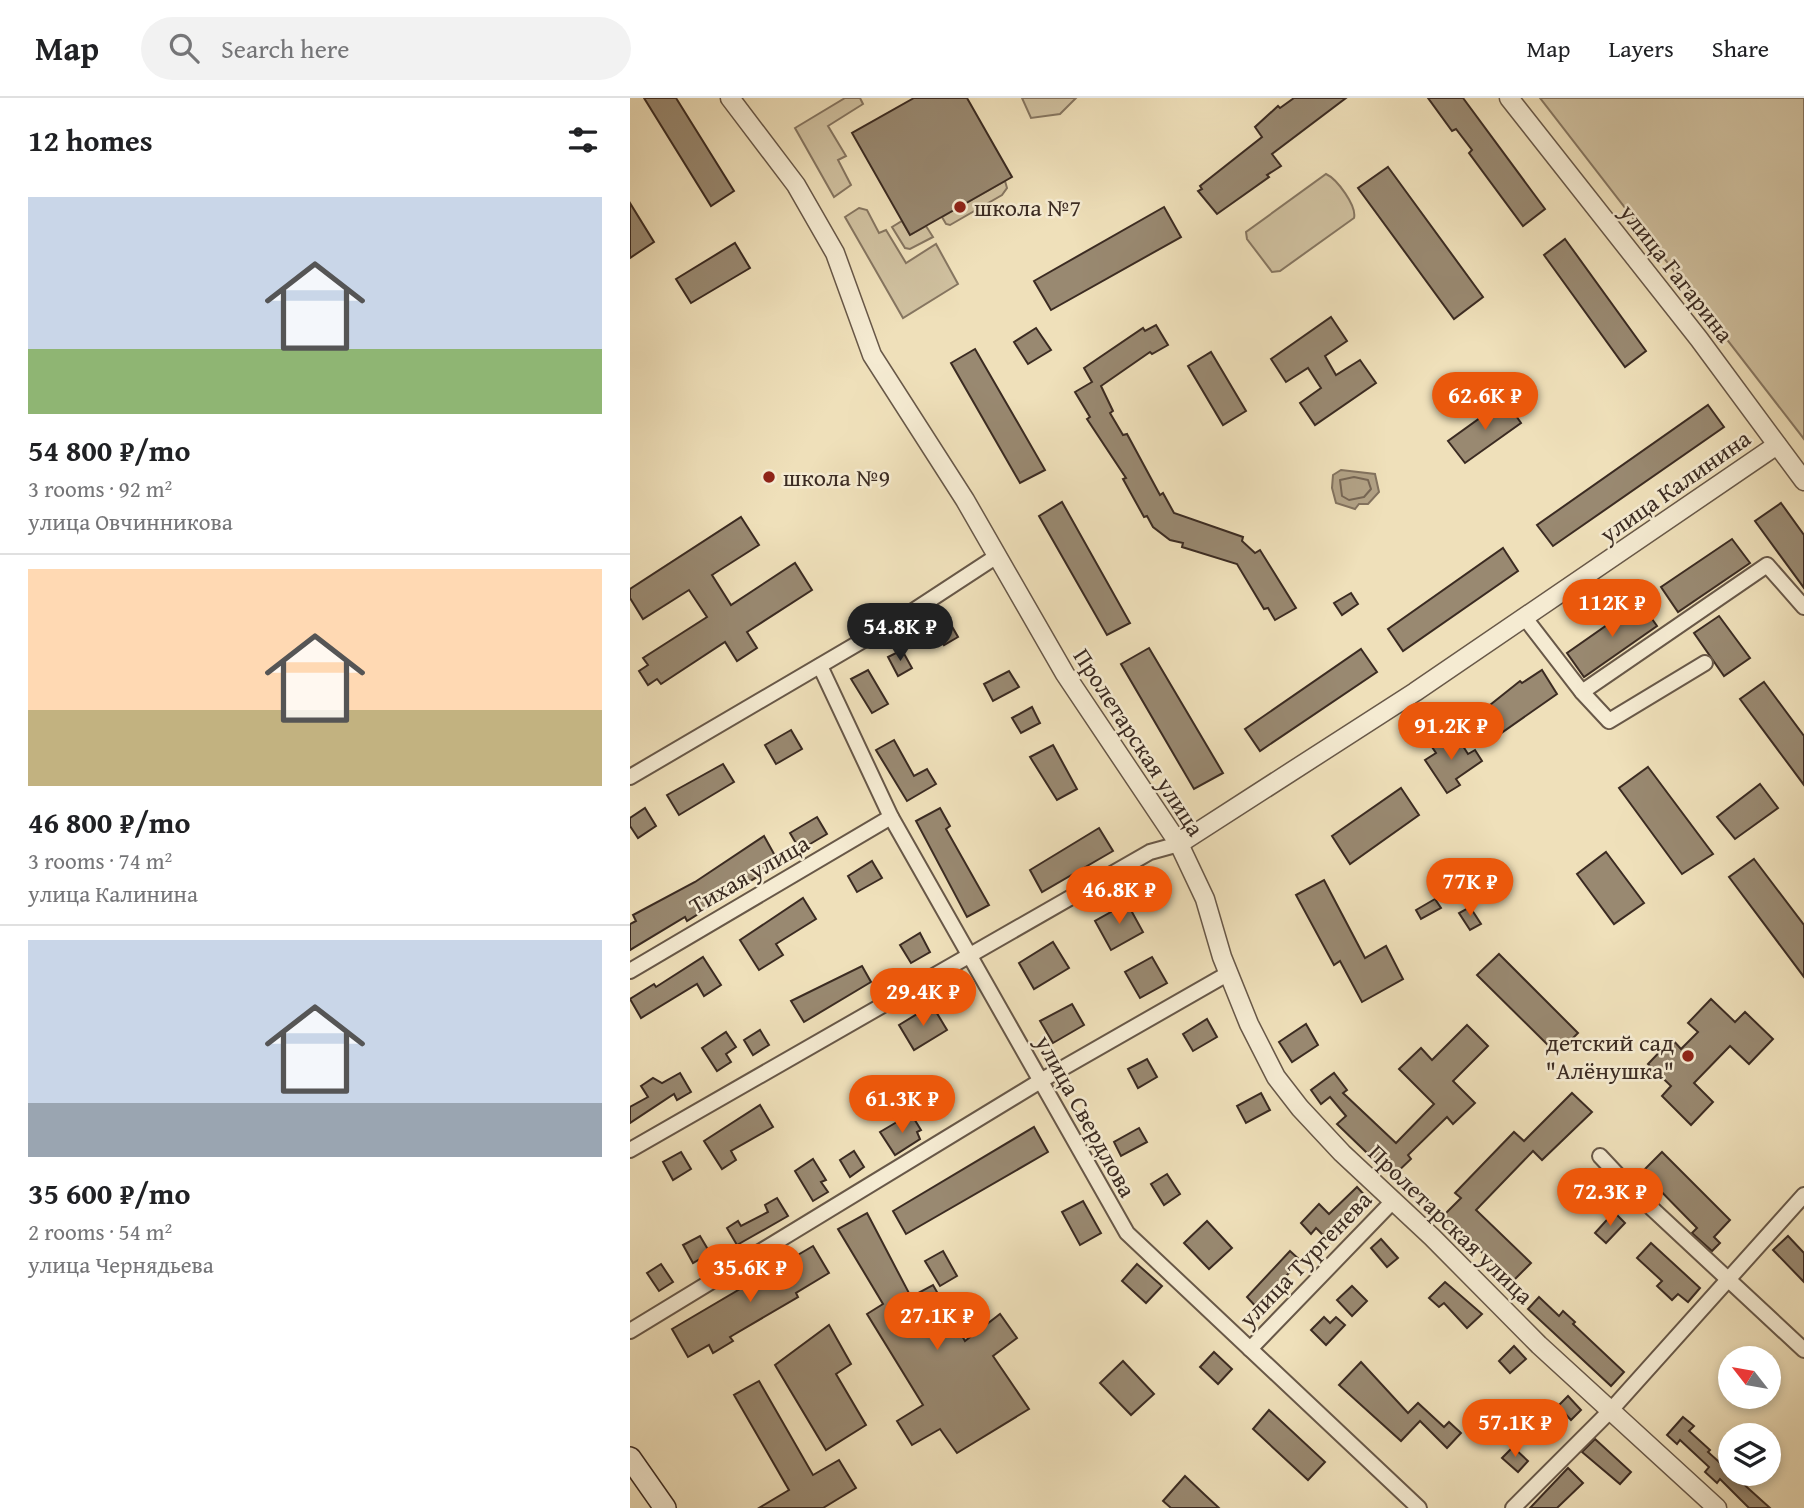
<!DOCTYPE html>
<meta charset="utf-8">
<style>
body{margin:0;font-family:"Gentium Book Plus",serif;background:#f2f2f2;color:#202124;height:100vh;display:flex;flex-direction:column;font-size:26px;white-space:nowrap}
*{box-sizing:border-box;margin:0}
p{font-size:23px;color:#757577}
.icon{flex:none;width:38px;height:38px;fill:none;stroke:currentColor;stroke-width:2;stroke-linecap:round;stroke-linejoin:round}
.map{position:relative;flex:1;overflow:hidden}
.side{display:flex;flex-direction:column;background:#fff;width:630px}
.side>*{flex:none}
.needle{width:46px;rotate:301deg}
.tools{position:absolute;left:1088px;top:1248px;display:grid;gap:14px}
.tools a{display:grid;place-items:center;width:63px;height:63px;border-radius:50%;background:#fff;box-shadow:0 4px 10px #0003;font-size:35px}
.price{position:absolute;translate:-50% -60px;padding:0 16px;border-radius:24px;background:#ea580c;color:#fff;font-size:23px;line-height:46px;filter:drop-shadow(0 2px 4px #0008)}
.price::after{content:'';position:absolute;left:50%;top:42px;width:21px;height:16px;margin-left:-10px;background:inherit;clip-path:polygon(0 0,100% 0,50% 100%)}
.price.on{background:#222;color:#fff}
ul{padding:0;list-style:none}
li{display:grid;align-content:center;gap:14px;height:371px;padding:0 28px}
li+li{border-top:2px solid #e0e0e0}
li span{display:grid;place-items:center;height:217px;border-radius:0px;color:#555}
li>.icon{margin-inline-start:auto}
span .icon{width:126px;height:126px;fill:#fffc;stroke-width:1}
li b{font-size:30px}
h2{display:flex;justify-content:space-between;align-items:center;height:84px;padding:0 28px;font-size:30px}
header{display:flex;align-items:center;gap:42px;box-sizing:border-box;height:98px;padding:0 35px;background:#fff;border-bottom:2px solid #e0e0e0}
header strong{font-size:33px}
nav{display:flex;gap:38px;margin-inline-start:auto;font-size:24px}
.search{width:490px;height:63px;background:#f2f2f2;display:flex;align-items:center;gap:18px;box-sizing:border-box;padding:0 24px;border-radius:38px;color:#757577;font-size:26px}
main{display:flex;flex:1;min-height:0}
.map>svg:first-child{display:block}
.green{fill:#d0c1a0;stroke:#867661;stroke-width:2}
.water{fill:#b2a286;stroke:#82725e;stroke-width:2}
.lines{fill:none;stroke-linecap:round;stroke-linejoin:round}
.shore{stroke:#766654;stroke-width:2}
.building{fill:#998971;stroke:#3b2b22;stroke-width:2}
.minor-casing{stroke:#685848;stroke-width:18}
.tertiary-casing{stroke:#685848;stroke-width:21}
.secondary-casing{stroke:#3b2b22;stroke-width:24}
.minor{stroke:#f5ebd2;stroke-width:14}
.tertiary{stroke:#f5ebd2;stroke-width:18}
.secondary{stroke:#f5ebd2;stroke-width:21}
.poi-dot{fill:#8f2418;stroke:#f5ebd2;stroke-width:2.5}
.labels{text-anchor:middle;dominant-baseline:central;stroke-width:5;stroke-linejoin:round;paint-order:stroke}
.poi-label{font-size:24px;fill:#3b2b22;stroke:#f5ebd2;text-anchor:start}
.street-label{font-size:24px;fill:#3b2b22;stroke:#f5ebd2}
</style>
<header>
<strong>Map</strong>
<div class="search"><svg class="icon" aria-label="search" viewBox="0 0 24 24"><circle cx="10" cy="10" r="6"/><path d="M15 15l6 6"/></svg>Search here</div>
<nav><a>Map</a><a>Layers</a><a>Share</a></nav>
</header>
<main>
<section class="side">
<h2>12 homes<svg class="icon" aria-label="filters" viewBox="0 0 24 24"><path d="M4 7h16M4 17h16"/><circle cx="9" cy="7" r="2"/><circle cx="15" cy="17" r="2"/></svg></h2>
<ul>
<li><span style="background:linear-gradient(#c9d6e8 70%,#8fb573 0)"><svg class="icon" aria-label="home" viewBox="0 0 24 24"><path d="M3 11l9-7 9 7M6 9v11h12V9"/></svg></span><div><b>54 800 ₽/mo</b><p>3 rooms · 92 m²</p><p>улица Овчинникова</p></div></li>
<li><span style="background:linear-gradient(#ffd9b3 65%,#c2b280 0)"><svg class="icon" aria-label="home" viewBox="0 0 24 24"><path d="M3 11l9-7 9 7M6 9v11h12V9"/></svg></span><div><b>46 800 ₽/mo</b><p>3 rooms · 74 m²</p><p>улица Калинина</p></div></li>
<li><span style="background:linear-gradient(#c9d6e8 75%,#9aa5b1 0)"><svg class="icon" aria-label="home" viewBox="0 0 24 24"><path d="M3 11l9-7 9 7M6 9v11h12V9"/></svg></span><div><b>35 600 ₽/mo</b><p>2 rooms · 54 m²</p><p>улица Чернядьева</p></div></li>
</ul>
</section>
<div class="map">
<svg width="1174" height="1410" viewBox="0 0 1174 1410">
<rect width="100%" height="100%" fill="#efe0ba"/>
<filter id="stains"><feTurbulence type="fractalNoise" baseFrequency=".00286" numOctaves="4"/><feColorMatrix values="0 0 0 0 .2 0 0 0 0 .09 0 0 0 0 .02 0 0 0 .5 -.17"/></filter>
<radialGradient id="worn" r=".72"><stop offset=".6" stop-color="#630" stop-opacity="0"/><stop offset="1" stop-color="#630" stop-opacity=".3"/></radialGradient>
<g class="green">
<polygon points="215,0 230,0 233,6 198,28 216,58 208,62 221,87 204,99 165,30"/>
<polygon points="392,0 446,0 430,16 401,20"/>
<polygon points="910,0 1174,0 1174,341"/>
<path d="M696,76C707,81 727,108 724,120L650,173L642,174L617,141L616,134Z"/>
<polygon points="375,83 377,90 372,97 320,127 316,126 312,119"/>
<polygon points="229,110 237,112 249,135 256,132 276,165 306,146 328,186 273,220 215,119"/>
<polygon points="272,123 280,137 296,128 303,139 280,151 275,150 262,129"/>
</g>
<polygon class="water" points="711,372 745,376 749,394 738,406 729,406 725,411 706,405 702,390 703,377"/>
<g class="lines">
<polygon class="shore" points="724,379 738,382 741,391 734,399 719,402 712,398 710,382"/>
</g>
<g class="building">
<polygon points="14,0 46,0 104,93 81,108"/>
<polygon points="284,0 337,0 382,79 280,137 222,35"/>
<polygon points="664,0 716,0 642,56 651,68 637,77 639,79 587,116 568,93 572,91 570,88 632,39 625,29 648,8 650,10"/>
<polygon points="798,0 833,0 915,111 893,128 839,55 842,52 826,31 822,33"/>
<polygon points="758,69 853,199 824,221 728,90"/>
<polygon points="0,105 24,144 0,160"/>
<polygon points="534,109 551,139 421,212 404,183"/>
<polygon points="935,141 1016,253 995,269 914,157"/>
<polygon points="105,145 120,170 61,205 46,181"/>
<polygon points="701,219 717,243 695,258 706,277 730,262 746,285 685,327 670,305 691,290 678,270 656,284 641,261"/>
<polygon points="526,227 538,247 522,256 520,254 471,288 483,313 480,315 493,337 497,336 530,397 533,395 544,415 613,439 612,443 625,455 630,452 666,510 645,522 638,510 634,511 607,466 552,449 553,445 540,442 523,429 517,418 514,419 493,381 496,380 457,321 460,319 445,294 462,284 454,270 513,230 515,233"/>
<polygon points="406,230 421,252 398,266 384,244"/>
<polygon points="345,251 415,372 390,385 321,265"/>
<polygon points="581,254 616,313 593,327 558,268"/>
<polygon points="875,302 891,325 835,365 818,343"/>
<polygon points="1078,307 1094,329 923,448 907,427"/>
<polygon points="432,404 500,525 477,537 409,418"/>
<polygon points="1151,405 1174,437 1174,490 1125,423"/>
<polygon points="111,419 129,447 82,477 101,507 165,465 182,492 117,534 127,550 107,563 95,544 31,586 27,581 18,587 9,573 18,567 13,560 77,519 59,492 13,521 0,500 0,491"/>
<polygon points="1102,441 1120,465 1048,514 1031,489"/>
<polygon points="873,450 888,473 773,553 758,531"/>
<polygon points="721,495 728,506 712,517 704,505"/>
<polygon points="1010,504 1027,528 954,579 937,555"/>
<polygon points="1089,518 1120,560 1094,578 1064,535"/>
<polygon points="320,525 328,539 314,547 306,532"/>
<polygon points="519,550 593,675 564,691 491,566"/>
<polygon points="731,551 747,574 630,653 615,631"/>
<polygon points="272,552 282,570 268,578 258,559"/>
<polygon points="238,572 258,606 242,615 221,581"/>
<polygon points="912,572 927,596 867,638 850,615 890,583 892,585"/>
<polygon points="379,573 389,589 363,603 354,586"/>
<polygon points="1134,584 1174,638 1174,687 1110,601"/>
<polygon points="402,609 410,625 391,635 382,620"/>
<polygon points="161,632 172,651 146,666 135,647"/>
<polygon points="824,634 838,656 845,652 852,663 826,681 830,687 817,695 795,662 806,655 802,649"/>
<polygon points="264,642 284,678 297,671 306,686 277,703 246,652"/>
<polygon points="423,647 447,691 427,702 400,659"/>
<polygon points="93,666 104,684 49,717 37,697"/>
<polygon points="1018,669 1083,756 1052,776 989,690"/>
<polygon points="1130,686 1148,710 1105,741 1087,719"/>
<polygon points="771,690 789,717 720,766 702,738"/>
<polygon points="15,710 26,728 8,740 0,728 0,720"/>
<polygon points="310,710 320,728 316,731 359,807 337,819 286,723"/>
<polygon points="187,719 197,736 170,752 160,735"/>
<polygon points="469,730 483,753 412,794 400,772"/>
<polygon points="134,738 149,765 57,823 55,819 0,852 0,826 6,823 3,817 65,784"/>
<polygon points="976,754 1014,805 984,826 947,776"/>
<polygon points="1124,761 1174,827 1174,879 1099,779"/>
<polygon points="242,763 252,780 227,794 218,778"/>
<polygon points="694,782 735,860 756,848 773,881 732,904 710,863 704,867 666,797"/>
<polygon points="173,800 186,821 146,846 153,857 129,872 110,842"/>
<polygon points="805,801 811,810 791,821 786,812"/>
<polygon points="497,805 513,834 481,852 465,823"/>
<polygon points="840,809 851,826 840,832 829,815"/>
<polygon points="290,835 300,854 281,865 270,847"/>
<polygon points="423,844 439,870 404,891 389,865"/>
<polygon points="869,856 948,935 927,956 847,877"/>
<polygon points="73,859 91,887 74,898 67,886 11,920 0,901 24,886 26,889"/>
<polygon points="522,859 537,885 510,900 495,874"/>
<polygon points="232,868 241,884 174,924 161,903"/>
<polygon points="1081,901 1105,924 1115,914 1143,941 1119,966 1100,948 1064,985 1083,1004 1061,1027 1032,998 1041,988 1018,966 1042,941 1051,951 1068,934 1058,925"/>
<polygon points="442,906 454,927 423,945 410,923"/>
<polygon points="302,907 317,932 284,952 269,927"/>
<polygon points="577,921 587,939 563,953 553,936"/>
<polygon points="676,926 688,947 662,964 649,944"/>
<polygon points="837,927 858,948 823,983 845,1005 823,1026 817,1019 778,1057 781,1061 762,1079 707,1026 716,1018 700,999 691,1006 681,992 704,975 717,992 713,995 766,1045 804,1006 769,971 791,950 802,962"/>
<polygon points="130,932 139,947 123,957 114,942"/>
<polygon points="96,934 106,949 96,956 101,964 87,973 72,950"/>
<polygon points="517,961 527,979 508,990 498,971"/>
<polygon points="50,975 61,994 47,1002 44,996 0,1025 0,1009 18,999 11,988 23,980 32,985"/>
<polygon points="631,995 640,1012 616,1025 607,1008"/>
<polygon points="942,995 962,1014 912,1062 903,1053 846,1112 901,1165 882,1184 814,1117 831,1100 825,1095 884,1034 894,1043"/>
<polygon points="130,1007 143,1029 101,1053 106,1062 92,1071 74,1043"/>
<polygon points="283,1019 291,1032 287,1034 290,1041 265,1057 250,1034 272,1021 274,1024"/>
<polygon points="404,1029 418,1054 276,1136 263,1113"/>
<polygon points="509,1030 517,1044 491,1058 484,1044"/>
<polygon points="224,1053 234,1069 220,1079 210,1062"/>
<polygon points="51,1054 61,1071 43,1082 33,1064"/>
<polygon points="1032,1054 1100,1122 1084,1139 1090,1145 1082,1153 1062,1135 1067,1130 1012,1074"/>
<polygon points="183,1061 196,1082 191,1084 198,1094 183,1103 165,1073"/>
<polygon points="537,1076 550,1096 534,1107 521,1086"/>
<polygon points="727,1089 740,1103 700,1144 686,1130 681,1136 671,1125 689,1106 699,1116"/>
<polygon points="147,1100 158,1118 107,1147 97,1130 108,1123 111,1128 138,1114 135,1107"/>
<polygon points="453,1103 471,1135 450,1147 432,1114"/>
<polygon points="984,1114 995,1125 976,1145 965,1135"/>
<polygon points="237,1115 281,1199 303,1187 335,1243 370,1216 387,1240 363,1258 399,1311 327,1355 310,1331 282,1347 267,1323 293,1307 237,1216 253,1206 208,1131"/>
<polygon points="577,1123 602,1150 579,1171 554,1145"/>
<polygon points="70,1138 80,1155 63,1165 53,1147"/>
<polygon points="1158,1138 1174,1155 1174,1184 1143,1152"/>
<polygon points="751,1141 768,1160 757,1169 741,1150"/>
<polygon points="1021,1145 1070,1190 1058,1204 1048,1196 1042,1202 1027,1188 1032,1183 1007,1160"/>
<polygon points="183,1148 199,1175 166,1195 168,1199 100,1239 103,1243 83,1255 79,1247 58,1259 42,1231"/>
<polygon points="313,1153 327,1178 310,1188 295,1163"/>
<polygon points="660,1153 671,1163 638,1196 642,1200 629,1212 617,1199"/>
<polygon points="31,1166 43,1184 29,1193 17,1175"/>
<polygon points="507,1166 532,1188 516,1205 492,1183"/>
<polygon points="815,1184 852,1216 837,1230 814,1205 809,1209 799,1200"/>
<polygon points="722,1188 737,1203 722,1218 707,1202"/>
<polygon points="909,1199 929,1218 933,1213 945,1224 943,1226 994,1274 981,1288 898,1211"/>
<polygon points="694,1219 700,1225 706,1219 715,1227 696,1247 681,1232"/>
<polygon points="199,1227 221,1266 206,1276 236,1327 196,1352 145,1267"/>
<polygon points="884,1248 896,1261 880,1275 869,1263"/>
<polygon points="584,1254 602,1271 588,1286 570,1269"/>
<polygon points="493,1263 524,1296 501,1317 470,1285"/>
<polygon points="731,1264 778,1315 788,1305 814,1329 819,1324 831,1335 817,1350 790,1323 771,1343 709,1287"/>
<polygon points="129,1283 183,1377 209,1362 226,1390 193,1410 129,1410 159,1392 104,1297"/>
<polygon points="938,1298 951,1312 941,1322 928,1308"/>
<polygon points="639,1312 695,1364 678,1382 623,1331"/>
<polygon points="1053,1319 1064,1328 1059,1333 1080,1352 1078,1354 1140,1410 1119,1410 1090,1381 1087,1385 1075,1374 1079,1369 1050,1342 1047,1346 1037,1337"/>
<polygon points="965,1341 1001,1374 990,1386 952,1354"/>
<polygon points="883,1349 898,1363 888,1374 872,1360"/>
<polygon points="938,1370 953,1385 927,1410 900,1410"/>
<polygon points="555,1378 575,1397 589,1410 541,1410 533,1403"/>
</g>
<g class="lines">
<defs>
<g id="minor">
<polyline points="895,520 952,594 1137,467 1174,509"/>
<polyline points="190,568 261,719 497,1135 789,1410"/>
<polyline points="952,594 979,623 1075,565"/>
<polyline points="0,679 283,513 367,458"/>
<polyline points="0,873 261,719"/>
<polyline points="0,1052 520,754 549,746"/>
<polyline points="970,1058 1000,1090 1174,1252"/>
<polyline points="0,1233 412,982 599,875"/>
<polyline points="620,1251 763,1103"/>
<polyline points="883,1410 981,1312 1174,1097"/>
</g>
<g id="tertiary">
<polyline points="100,0 166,87 205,155 242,257 335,402 435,576 549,746 575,801 592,859 619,926 646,979 670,1010 712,1055 802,1139 909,1247 1087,1410"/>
<polyline points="879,0 1069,241 1174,383"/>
<polyline points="549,746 785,594 1147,347"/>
</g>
<polyline id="secondary" points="0,1360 35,1410"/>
</defs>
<use href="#minor" class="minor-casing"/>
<use href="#tertiary" class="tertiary-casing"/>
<use href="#secondary" class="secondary-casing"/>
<use href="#minor" class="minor"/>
<use href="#tertiary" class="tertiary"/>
<use href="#secondary" class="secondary"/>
</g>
<g class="poi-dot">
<circle cx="330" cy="109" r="7"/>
<circle cx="139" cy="379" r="7"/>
<circle cx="1058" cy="958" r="7"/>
</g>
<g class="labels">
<g class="poi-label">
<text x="344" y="109">школа №7</text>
<text x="153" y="379">школа №9</text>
<text x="1044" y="944" text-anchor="end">детский сад<tspan x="1044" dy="28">"Алёнушка"</tspan></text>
</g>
<g class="street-label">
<text transform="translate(1047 175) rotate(52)">улица Гагарина</text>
<text transform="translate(1045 388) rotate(-35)">улица Калинина</text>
<text transform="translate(509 644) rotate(57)">Пролетарская улица</text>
<text transform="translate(119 776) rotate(-30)">Тихая улица</text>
<text transform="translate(456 1018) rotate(61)">улица Свердлова</text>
<text transform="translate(821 1126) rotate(44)">Пролетарская улица</text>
<text transform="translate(675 1161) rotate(-46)">улица Тургенева</text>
</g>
</g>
<rect width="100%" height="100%" filter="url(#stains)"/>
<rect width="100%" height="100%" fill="url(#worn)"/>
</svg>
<div class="tools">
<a><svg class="needle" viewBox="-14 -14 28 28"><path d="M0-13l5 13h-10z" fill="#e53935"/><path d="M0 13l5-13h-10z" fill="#757577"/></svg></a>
<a><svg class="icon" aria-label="layers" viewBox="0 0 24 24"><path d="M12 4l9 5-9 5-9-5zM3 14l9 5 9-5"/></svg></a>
</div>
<b class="price" style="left:855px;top:334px">62.6K ₽</b>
<b class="price" style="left:982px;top:541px">112K ₽</b>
<b class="price on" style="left:270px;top:565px">54.8K ₽</b>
<b class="price" style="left:821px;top:664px">91.2K ₽</b>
<b class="price" style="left:840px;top:820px">77K ₽</b>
<b class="price" style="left:489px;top:828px">46.8K ₽</b>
<b class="price" style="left:293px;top:930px">29.4K ₽</b>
<b class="price" style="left:272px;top:1037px">61.3K ₽</b>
<b class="price" style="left:980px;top:1130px">72.3K ₽</b>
<b class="price" style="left:120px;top:1206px">35.6K ₽</b>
<b class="price" style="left:307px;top:1254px">27.1K ₽</b>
<b class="price" style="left:885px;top:1361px">57.1K ₽</b>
</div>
</main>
